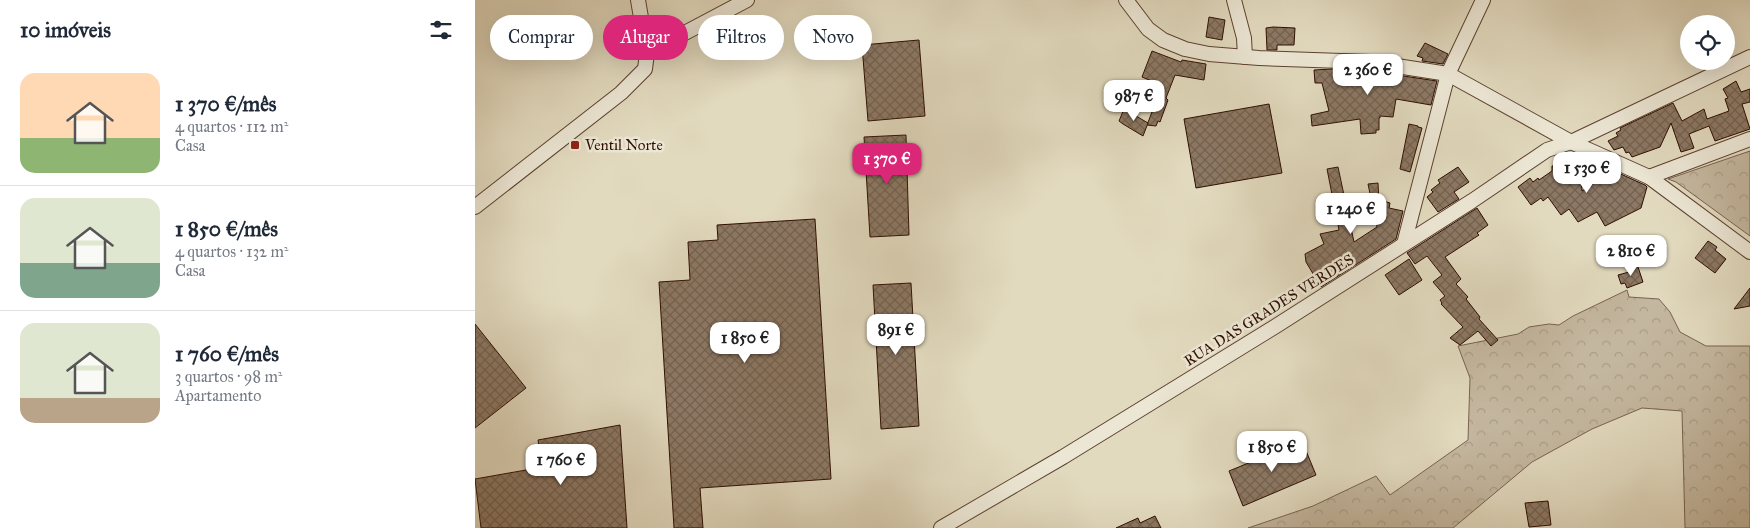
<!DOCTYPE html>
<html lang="pt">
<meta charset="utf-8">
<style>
body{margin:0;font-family:"IM FELL Great Primer",serif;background:#f2f2f3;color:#1f2937;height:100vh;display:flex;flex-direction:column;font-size:19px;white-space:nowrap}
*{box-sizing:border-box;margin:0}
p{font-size:16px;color:#747a83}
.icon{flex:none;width:28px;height:28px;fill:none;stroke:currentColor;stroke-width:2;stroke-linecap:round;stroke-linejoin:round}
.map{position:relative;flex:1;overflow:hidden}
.details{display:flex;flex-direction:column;background:#fff;width:475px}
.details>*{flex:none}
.banner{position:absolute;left:15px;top:15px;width:475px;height:45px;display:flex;gap:10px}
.fabs{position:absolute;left:1205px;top:15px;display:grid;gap:10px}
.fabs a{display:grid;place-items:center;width:55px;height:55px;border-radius:50%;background:#fff;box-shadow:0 5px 20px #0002;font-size:25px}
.price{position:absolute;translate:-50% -42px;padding:0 11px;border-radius:10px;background:#fff;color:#222;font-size:16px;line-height:32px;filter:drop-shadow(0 1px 2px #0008)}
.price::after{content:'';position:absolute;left:50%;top:30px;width:15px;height:11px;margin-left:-8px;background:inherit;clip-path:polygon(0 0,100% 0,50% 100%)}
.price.selected{background:#db2777;color:#fff}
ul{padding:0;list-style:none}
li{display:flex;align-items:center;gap:15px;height:125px;padding:0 20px}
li+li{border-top:1px solid #e0e1e3}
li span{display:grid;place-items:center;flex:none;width:140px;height:100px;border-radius:15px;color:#555}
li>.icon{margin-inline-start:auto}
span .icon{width:60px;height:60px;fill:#fffc;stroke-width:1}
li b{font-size:21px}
h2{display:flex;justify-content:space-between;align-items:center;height:60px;padding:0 20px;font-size:21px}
.chip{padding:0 18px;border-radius:22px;background:#fff;box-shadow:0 5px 20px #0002;font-size:18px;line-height:45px}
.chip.selected{background:#db2777;color:#fff}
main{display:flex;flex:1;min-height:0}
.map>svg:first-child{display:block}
.forest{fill:url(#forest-crowns);stroke:#7a6250}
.building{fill:url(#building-cross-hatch);stroke:#2f0e01}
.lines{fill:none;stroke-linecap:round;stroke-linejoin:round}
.minor-casing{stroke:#5c4130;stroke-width:16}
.minor{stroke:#ece7d5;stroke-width:14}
.poi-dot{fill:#8f2418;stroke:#ece7d5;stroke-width:2}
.labels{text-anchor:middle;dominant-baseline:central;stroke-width:5;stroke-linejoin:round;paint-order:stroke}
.poi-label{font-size:15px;fill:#2f0e01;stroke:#ece7d5;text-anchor:start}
.street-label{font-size:15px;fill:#2f0e01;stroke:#ece7d5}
</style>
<main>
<section class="details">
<h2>10 imóveis<svg class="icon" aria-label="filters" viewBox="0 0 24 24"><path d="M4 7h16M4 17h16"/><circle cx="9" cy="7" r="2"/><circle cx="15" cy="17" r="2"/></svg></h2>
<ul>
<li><span style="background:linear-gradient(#ffd9b3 65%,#8fb573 0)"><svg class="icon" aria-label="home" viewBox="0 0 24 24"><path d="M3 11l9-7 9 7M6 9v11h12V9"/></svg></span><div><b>1 370 €/mês</b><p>4 quartos · 112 m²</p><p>Casa</p></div></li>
<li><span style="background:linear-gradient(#dfe7d0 65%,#7fa58c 0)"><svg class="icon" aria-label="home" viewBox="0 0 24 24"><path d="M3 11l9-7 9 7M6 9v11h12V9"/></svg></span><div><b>1 850 €/mês</b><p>4 quartos · 132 m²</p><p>Casa</p></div></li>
<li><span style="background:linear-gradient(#dfe7d0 75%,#b9a48a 0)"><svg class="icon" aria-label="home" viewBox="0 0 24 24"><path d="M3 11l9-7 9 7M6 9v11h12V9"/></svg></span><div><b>1 760 €/mês</b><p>3 quartos · 98 m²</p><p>Apartamento</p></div></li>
</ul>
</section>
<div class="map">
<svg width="1275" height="528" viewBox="0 0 1275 528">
<defs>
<pattern id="forest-crowns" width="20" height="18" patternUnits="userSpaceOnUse" patternTransform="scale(1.25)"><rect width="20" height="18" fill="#c4b79f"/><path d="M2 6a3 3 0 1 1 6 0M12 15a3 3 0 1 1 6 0" fill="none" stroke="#a99c87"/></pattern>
<pattern id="building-cross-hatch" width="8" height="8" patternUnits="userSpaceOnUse" patternTransform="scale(1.25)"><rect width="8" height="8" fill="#8c7864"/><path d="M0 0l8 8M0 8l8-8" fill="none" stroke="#736150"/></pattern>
</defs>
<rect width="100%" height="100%" fill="#e2dabf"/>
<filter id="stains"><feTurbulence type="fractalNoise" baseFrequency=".004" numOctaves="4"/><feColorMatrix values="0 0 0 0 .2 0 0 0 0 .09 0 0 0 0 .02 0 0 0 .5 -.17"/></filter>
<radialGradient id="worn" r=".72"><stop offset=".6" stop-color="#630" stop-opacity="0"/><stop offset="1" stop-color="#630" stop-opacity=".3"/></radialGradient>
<g class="forest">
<polygon points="1275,151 1275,236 1201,182 1193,179"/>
<polygon points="1152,290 1154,297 1184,299 1195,312 1205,332 1231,346 1275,346 1275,528 1210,528 1207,411 1167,408 1117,429 1057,462 978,528 773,528 838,506 901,476 915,495 993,440 995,378 983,346 1043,334 1054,327 1074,324 1084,325 1098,316"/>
</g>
<g class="building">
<polygon points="734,17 750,20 747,40 731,37"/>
<polygon points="798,27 820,28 819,45 802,45 802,50 792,50 791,28"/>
<polygon points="444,40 450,116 393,121 387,45"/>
<polygon points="950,43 973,54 968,64 947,61 948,58 942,56"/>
<polygon points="677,51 706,62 707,60 731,64 729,80 700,75 691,98 693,100 685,122 683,121 681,126 672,125 680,104 677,103 678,99 673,97 679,82 667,77"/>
<polygon points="857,69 895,71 962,81 956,105 921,99 918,117 905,116 905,118 904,118 904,130 901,130 901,133 886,134 885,119 837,126 836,115 854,111 847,83 840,83 839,70"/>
<polygon points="1261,81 1266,92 1275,89 1275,102 1267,104 1275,129 1240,141 1234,126 1214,134 1219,148 1206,152 1196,123 1185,147 1157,157 1154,152 1151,153 1148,147 1139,150 1133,141 1143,136 1141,133 1146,130 1145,128 1198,103 1207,121 1229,109 1232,119 1254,111 1250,99 1253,98 1248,89"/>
<polygon points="794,104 807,173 721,188 709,119"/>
<polygon points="649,109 673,123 668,136 648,124 644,121"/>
<polygon points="934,124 943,126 943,127 947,128 935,172 925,169"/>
<polygon points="431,135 434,235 395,237 389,137"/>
<polygon points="1105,163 1107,191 1139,171 1170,185 1172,187 1166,208 1130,226 1122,212 1103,222 1094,209 1086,215 1073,197 1068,201 1066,198 1056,205 1043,187 1055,178 1058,182 1063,178 1064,180 1077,171 1077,166"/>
<polygon points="863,167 879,242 902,227 893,184 903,183 904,203 905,200 915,203 914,208 928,211 921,239 846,287 831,262 830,254 849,244 845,234 864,230 852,169"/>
<polygon points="983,167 994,182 979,192 984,199 963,212 952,197 958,192 956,190 965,183 963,180"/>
<polygon points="1002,208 1013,225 1002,233 1004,235 970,257 986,279 981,284 993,297 991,299 1005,317 1004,319 1023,340 1016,346 1003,331 985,345 975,338 988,327 966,304 967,303 965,300 970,296 958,282 967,275 952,256 940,264 932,253"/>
<polygon points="340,219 356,479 225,488 228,528 199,528 184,282 215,280 213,242 243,240 242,225"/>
<polygon points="1233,241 1242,247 1240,250 1251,259 1240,273 1220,258"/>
<polygon points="934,259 947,280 924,295 910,275"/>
<polygon points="1162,264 1168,282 1152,288 1150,283 1146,284 1143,275 1154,272 1152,267"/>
<polygon points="436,283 444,426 406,429 398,285"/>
<polygon points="1275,288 1275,306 1259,309"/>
<polygon points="0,324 51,388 0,428"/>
<polygon points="145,425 152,528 6,528 0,479 68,467 63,440"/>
<polygon points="827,441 841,475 768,506 754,471"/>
<polygon points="1073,501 1076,525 1054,527 1050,503"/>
<polygon points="680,516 686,528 641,528 663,518 665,523"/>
</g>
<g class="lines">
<defs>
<g id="minor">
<polyline points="651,0 673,29 688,40 710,49 734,54 784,58 896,62 973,74 1096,142 1174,177 1275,252"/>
<polyline points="759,0 769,38 770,57"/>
<polyline points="172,53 272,0"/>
<polyline points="1174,177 1275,139"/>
<polyline points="0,207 146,93 170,69 172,53 163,0"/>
<polyline points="929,244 973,74 1008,0"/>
<polyline points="466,528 588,457 801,326 997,201 1072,150 1096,142 1275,57"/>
</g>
</defs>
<use href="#minor" class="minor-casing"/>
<use href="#minor" class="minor"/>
</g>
<rect class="poi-dot" x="95" y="140" width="10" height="10" rx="2.5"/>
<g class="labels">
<g class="poi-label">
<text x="110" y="145">Ventil Norte</text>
</g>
<g class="street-label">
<text transform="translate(794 310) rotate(-32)">RUA DAS GRADES VERDES</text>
</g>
</g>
<rect width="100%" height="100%" filter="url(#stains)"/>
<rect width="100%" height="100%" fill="url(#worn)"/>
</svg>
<div class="fabs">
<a><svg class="icon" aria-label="locate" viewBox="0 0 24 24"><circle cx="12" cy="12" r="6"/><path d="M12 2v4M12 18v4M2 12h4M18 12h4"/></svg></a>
</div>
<b class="price" style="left:893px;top:96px">2 360 €</b>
<b class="price" style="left:659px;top:122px">987 €</b>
<b class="price selected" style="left:412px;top:185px">1 370 €</b>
<b class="price" style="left:1112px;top:194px">1 530 €</b>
<b class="price" style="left:876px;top:235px">1 240 €</b>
<b class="price" style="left:1156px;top:277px">2 810 €</b>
<b class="price" style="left:421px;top:356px">891 €</b>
<b class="price" style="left:270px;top:364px">1 850 €</b>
<b class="price" style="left:797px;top:473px">1 850 €</b>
<b class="price" style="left:86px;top:486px">1 760 €</b>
<div class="banner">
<a class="chip">Comprar</a>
<a class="chip selected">Alugar</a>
<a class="chip">Filtros</a>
<a class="chip">Novo</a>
</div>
</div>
</main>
